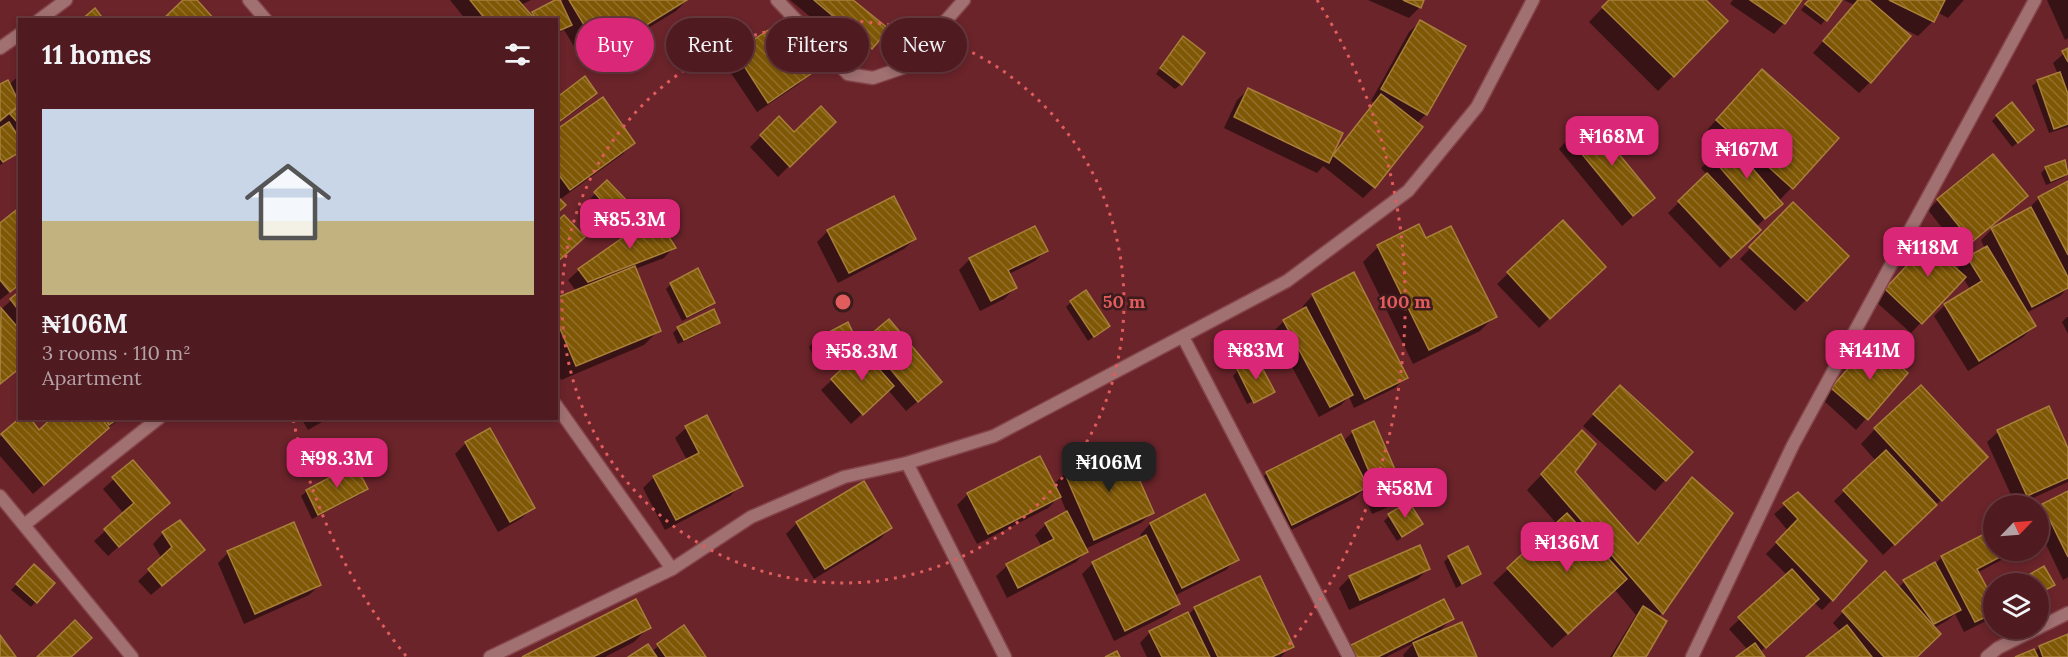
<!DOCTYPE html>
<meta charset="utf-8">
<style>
body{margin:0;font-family:Lora,serif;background:#562429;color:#f1f3f6;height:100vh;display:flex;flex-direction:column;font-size:22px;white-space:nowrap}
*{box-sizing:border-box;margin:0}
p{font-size:20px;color:#b4a1a5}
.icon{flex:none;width:33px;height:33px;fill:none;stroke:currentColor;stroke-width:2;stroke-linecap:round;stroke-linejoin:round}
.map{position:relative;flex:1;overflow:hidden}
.side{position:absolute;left:18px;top:18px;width:540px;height:402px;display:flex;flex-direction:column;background:#501b20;border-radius:0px;box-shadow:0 3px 9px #0003,0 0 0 2px #67393e}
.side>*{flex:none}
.top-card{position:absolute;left:576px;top:18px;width:570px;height:54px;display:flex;gap:12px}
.needle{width:39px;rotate:65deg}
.buttons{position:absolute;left:1983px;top:495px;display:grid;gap:12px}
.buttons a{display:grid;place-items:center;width:66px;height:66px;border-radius:50%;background:#501b20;box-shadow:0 3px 9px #0003,0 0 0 2px #67393e;font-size:30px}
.price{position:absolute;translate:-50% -51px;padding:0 14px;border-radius:12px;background:#db2777;color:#fff;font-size:20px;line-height:39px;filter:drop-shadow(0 2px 3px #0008)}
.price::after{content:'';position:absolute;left:50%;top:36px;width:18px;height:14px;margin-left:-9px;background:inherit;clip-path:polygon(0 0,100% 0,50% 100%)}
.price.on{background:#222;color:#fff}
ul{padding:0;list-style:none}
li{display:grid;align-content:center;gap:12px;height:318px;padding:0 24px}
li+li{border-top:2px solid #67393e}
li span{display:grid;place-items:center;height:186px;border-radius:0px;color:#555}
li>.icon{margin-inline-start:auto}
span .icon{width:108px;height:108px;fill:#fffc;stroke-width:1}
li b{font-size:26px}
h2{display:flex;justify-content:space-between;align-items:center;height:72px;padding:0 24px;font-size:26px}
.chip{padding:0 21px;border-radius:27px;background:#501b20;box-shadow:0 3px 9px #0003,0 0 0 2px #67393e;font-size:21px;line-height:54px}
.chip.on{background:#db2777;color:#fff}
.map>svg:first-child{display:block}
.shadow{fill:#0007}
.building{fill:url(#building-back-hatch);stroke:#a87f3a;stroke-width:1.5}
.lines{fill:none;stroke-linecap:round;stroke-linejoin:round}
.street-casing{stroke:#844449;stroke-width:15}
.street{stroke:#a17071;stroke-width:12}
.ring{fill:none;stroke:#e15c5c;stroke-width:3;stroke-dasharray:3 6}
.centre{fill:#e15c5c;stroke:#3b1b1c;stroke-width:3}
.ring-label{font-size:18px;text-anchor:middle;font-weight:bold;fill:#e15c5c;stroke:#3b1b1c;stroke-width:5;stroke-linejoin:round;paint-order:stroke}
</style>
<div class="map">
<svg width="2068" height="657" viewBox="0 0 2068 657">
<defs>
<pattern id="building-back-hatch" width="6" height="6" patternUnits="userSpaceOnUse" patternTransform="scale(1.5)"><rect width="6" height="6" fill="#7f5806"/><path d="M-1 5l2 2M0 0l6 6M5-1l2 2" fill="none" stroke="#926f2a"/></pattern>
</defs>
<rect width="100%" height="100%" fill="#6a242a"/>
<g class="shadow">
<polygon points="450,0 531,0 521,5 530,16 533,13 560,4 563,0 687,0 676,11 586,66 564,30 556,34 556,20 466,20"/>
<polygon points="790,0 851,0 871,48 861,59"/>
<polygon points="1368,0 1423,0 1420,7 1409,18"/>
<polygon points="1610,0 1704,0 1726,21 1658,91 1589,22"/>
<polygon points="1733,0 1800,0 1784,23 1774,34 1730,4"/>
<polygon points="1809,0 1840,0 1821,25 1801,10"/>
<polygon points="1844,0 1964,0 1948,18 1937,12 1933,21 1918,36 1898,26 1870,82 1859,93 1813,53 1854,5"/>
<polygon points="2047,0 2068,0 2068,38 2065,40"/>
<polygon points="1420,22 1426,114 1416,124 1420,127 1374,187 1363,198 1323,166 1317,173 1224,128 1237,100 1248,90 1332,156 1375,103 1371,101 1409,32"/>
<polygon points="778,25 810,73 799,84 757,112 725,64 736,53"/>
<polygon points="1178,44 1181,84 1175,89 1156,74"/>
<polygon points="2068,50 2068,127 2049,133 2032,86 2038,81 2058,74 2053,63"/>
<polygon points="20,74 20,152 0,165 0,130 2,128 0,126 0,86 9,85"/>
<polygon points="1747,85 1837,138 1779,201 1770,214 1756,227 1759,230 1720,268 1668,213 1707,175 1701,168 1719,151 1702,136"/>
<polygon points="595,93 585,104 556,125 556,100"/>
<polygon points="1997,116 2027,135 2012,147 1992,121"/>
<polygon points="779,118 794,134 834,122 778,177 750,147"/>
<polygon points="556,131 633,143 623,154 559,200 556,213"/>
<polygon points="1569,138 1642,209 1622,226 1559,149"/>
<polygon points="2064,162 2068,173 2063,178 2046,185 2041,173 2046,168"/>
<polygon points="607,182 628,204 610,221 590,199"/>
<polygon points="2068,183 2068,288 2060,296 2026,313 2034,326 2023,337 1968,371 1934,316 1945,305 1970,289 1963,278 1911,333 1875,301 1943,229 1928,210 1938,200 2026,196 1960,251 1957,247 1945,260 1956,270 1968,258 1985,249 1981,240 1992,229 2029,210 2028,209 2039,198"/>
<polygon points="1793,204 1847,256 1795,311 1740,259"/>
<polygon points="1562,222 1594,277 1539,328 1497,284"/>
<polygon points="0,225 20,284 0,300"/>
<polygon points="1419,226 1426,240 1495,316 1480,331 1413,364 1363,262 1378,247"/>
<polygon points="828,231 915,239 904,249 838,283 817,242"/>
<polygon points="674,247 664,258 635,269 659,330 644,345 561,380 556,369 556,299 576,291 568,280 579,270"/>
<polygon points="1046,251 1035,261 1009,274 1015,288 1004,299 980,311 959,270 970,259"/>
<polygon points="671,284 713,303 708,308 682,321 666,289"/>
<polygon points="20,293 20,368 0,384 0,310"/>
<polygon points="1313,295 1406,377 1395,388 1354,408 1349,397 1341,405 1319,417 1273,332 1284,321 1304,310 1303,306"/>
<polygon points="1071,302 1109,325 1088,341 1066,307"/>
<polygon points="2067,317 2068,317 2068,334 2062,322"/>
<polygon points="889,321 929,392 906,411 888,390 851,424 821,390 859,355 856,351"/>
<polygon points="719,323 713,328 678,344 673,333 678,328"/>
<polygon points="848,324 853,336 848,342 815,359 809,347 814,342"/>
<polygon points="1861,354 1906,373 1856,430 1822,399"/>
<polygon points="1238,370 1273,392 1269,396 1269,394 1247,404 1233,376"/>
<polygon points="1609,398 1665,480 1655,491 1583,426"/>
<polygon points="2049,408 2068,452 2068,482 2016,506 1987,442 1998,432"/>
<polygon points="706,417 741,485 730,496 665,530 643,488 654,477 687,460 675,438 686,428"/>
<polygon points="21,418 39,432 55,418 122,418 106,429 33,494 0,456 0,437"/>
<polygon points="301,418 329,418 308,430"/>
<polygon points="1373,423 1404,494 1393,505 1372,514 1362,491 1355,498 1281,535 1256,484 1267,473 1343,441 1353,432"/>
<polygon points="1875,429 1971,471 1883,555 1834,501 1876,461 1861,444"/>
<polygon points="489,430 533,507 522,518 498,532 455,454 466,443"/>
<polygon points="1568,447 1573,472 1637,544 1677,494 1692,479 1662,613 1658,617 1644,657 1610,657 1636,615 1615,590 1552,648 1493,583 1557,524 1527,490"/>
<polygon points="133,462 168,503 108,556 94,541 124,514 103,489"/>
<polygon points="1065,473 1152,513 1141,523 1085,549 1087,551 1076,562 1007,598 996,576 1007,566 1042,547 1035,535 1046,524 1067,513 1060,496 1048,508 977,544 957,505 968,494 1053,485"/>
<polygon points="366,488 361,494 312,519 301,496 307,491"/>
<polygon points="2068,492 2068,577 2063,580 2042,536 2038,540 2038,509 2043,505"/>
<polygon points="1798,494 1832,600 1822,610 1813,602 1760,652 1763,657 1738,657 1748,650 1729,629 1787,575 1766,554 1788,531 1774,514"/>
<polygon points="1389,516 1421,524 1397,541 1384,521"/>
<polygon points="797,523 890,528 880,539 814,579 786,534"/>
<polygon points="1150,524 1237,559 1226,570 1174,596 1178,604 1167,615 1114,641 1082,574 1093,563 1142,539 1140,535"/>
<polygon points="1994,530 1994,550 2020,550 1977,573 1991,600 1994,597 1994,613 1986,621 1964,632 1955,614 1948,620 1934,628 1915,657 1808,657 1841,632 1833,623 1843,612 1898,588 1904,582 1935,564 1942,557"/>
<polygon points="163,533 192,560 151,595 138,581 162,559 153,544"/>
<polygon points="228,553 320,585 309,595 244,624 218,563"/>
<polygon points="1449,557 1480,574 1474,579 1456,588 1444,562"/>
<polygon points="34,566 53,583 31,607 11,590"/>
<polygon points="1429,568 1418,579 1349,610 1339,588 1350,577"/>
<polygon points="1195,608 1292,646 1281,657 1147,657 1140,643 1150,632 1188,615"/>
<polygon points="1452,618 1437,634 1475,657 1404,657 1403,655 1414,643 1386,657 1339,657 1348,648"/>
<polygon points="649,627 634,642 605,657 525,657"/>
<polygon points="684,627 704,657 631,657 651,652"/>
<polygon points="2068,635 2068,657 2018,657 2034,652 2040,647"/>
</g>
<g class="building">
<polygon points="183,0 197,0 215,20 162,20"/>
<polygon points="470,0 518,0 534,18 486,20"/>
<polygon points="555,0 560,0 572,25 556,32 556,20 536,20 532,12"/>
<polygon points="569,0 687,0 601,53"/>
<polygon points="814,0 853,0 889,29 872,49"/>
<polygon points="1403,0 1424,0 1421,8"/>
<polygon points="1609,0 1706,0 1728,21 1674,77 1602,7"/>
<polygon points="1750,0 1802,0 1785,24"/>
<polygon points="1809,0 1842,0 1827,21 1805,4"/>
<polygon points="1858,0 1869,0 1911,36 1871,83 1823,41"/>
<polygon points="1889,0 1945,0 1934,22"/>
<polygon points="95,8 104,20 81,20"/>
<polygon points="1420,20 1466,46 1427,115 1381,89"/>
<polygon points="779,23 812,73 768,103 735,52"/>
<polygon points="1183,36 1205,53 1182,85 1160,68"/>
<polygon points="2068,48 2068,62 2062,51"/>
<polygon points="1762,69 1839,138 1793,189 1716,120"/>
<polygon points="2060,72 2068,94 2068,124 2054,129 2037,80"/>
<polygon points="585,76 597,93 556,124 556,98"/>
<polygon points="8,80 20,104 0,121 0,84"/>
<polygon points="1248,88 1343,133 1329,163 1234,117"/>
<polygon points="1381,94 1423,127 1375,188 1333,155"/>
<polygon points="603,97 635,143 570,190 556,171 556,130"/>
<polygon points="2012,102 2034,130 2018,143 1996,115"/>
<polygon points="20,105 20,125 10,114"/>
<polygon points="821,106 836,122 790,167 760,135 779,116 794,132"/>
<polygon points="1590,119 1655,198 1633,216 1568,137"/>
<polygon points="9,122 20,139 20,152 3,162 0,158 0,128"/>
<polygon points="1729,141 1783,204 1765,219 1710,156"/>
<polygon points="1993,154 2028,196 1972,242 1937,199"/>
<polygon points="2065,160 2068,174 2051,181 2045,167"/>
<polygon points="1707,173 1761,230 1731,258 1678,201"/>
<polygon points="607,180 630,204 616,217 594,192"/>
<polygon points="2068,181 2068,255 2038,197"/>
<polygon points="556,195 566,205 556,214"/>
<polygon points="894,196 916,239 849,273 827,230"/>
<polygon points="1793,202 1849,256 1807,301 1749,247"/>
<polygon points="20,207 20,284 10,292 0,280 0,223"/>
<polygon points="2031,207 2068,277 2068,288 2032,307 1991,228"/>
<polygon points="564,215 585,237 556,263 556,222"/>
<polygon points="655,215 676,248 588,282 578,269"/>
<polygon points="1563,220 1606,267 1550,319 1507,272"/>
<polygon points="1419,224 1426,238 1451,226 1497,317 1429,350 1377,245"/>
<polygon points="1035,226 1048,251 1008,270 1017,288 991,301 969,258"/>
<polygon points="1941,229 1960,247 1947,260 1966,277 1922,324 1885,289"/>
<polygon points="1987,246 2036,326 1979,361 1944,304 1982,281 1967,257"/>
<polygon points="635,266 661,331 576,366 556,319 556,298"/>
<polygon points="698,268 715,303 687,317 670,283"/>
<polygon points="1354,272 1408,378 1365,399 1312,294"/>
<polygon points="1086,290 1110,326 1094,337 1070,301"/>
<polygon points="20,291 20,312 10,299"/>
<polygon points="1306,307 1353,395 1330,407 1283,320"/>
<polygon points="1,308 20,330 20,368 0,384"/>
<polygon points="714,309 720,323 684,340 677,327"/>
<polygon points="889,319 942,382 918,402 865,339"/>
<polygon points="848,322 855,337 821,355 814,340"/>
<polygon points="1872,341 1908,373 1868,420 1831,388"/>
<polygon points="862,350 894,386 863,415 831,379"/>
<polygon points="1257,358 1275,392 1254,403 1237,369"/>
<polygon points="1620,385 1693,452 1666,481 1593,414"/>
<polygon points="1921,385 1988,457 1942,501 1874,428"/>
<polygon points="2049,406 2068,448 2068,478 2027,496 1997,430"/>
<polygon points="707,415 743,486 676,520 653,476 699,453 685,426"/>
<polygon points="20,418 30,418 39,430 52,418 101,418 109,428 44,485 1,434"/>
<polygon points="104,418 119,418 109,425"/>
<polygon points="1374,421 1406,495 1383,505 1352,431"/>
<polygon points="490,428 535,508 510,522 465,442"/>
<polygon points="1582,430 1596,444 1575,472 1638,544 1692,477 1733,513 1663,614 1541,474"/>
<polygon points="1341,434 1368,487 1292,525 1266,472"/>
<polygon points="1124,445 1154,513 1094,540 1064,472"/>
<polygon points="1886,450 1937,505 1895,545 1843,490"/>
<polygon points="1040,456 1061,497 988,534 967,493"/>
<polygon points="133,460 170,503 119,547 104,529 134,503 112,477"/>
<polygon points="355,464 368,489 318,515 306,490"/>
<polygon points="864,481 892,528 825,569 796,522"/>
<polygon points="2068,491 2068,557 2042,504"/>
<polygon points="1798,492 1867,561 1833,601 1776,542 1798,519 1783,503"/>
<polygon points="1205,494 1239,560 1182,588 1150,523"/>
<polygon points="1409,502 1423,524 1402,537 1388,514"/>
<polygon points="1067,511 1088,552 1018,588 1006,564 1054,539 1045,523"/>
<polygon points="2038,511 2049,531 2038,537"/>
<polygon points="1567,513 1627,579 1568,634 1507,568"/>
<polygon points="180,520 205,550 162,586 148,569 172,547 162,532"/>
<polygon points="294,522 321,585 255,614 227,551"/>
<polygon points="1994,529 1994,550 2013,550 1977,569 1994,601 1994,613 1975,622 1941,556"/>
<polygon points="1146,535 1180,604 1125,631 1092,562"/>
<polygon points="1420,545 1430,569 1360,600 1349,576"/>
<polygon points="1468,546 1481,574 1462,584 1448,556"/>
<polygon points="1935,562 1961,610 1934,624 1903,580"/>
<polygon points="34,564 55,583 37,603 16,584"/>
<polygon points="2044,566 2055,585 2038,594 2038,584 2013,584"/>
<polygon points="1792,569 1819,599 1766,648 1738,617"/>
<polygon points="1885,571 1941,634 1917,657 1884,657 1842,611"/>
<polygon points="1260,576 1294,647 1272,657 1218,657 1194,607"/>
<polygon points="636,599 651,628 593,657 522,657"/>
<polygon points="1444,599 1454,619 1378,657 1352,657 1347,647"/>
<polygon points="1643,606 1667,621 1646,657 1613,657"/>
<polygon points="1188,612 1210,657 1162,657 1149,631"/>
<polygon points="75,620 92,638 71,657 37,657"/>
<polygon points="1462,622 1477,657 1419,657 1413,643"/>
<polygon points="684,625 706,657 666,657 657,644"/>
<polygon points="1847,625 1872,657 1806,657"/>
<polygon points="2068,634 2068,657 2043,657 2039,646"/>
<polygon points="0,635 16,657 0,657"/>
<polygon points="1755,643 1765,657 1736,657"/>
<polygon points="648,644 657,657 628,657"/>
<polygon points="2034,649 2038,657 2015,657"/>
<polygon points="1117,651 1120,657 1105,657"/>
</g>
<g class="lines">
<defs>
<g id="street">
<polyline points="249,0 266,20"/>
<polyline points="777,0 848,74 873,78 905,67 964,0"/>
<polyline points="39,20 66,0"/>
<polyline points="0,48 20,34"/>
<polyline points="1183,337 1349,657"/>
<polyline points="556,405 672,569"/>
<polyline points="907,463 1005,657"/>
<polyline points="0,496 132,657"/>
<polyline points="24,525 159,418"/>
<polyline points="2038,628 2068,613"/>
<polyline points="490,657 672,569 751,517 844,477 907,463 994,436 1287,281 1408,191 1477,107 1533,0"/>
<polyline points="1692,657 1793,445 2035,0"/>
<polyline points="1987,657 1998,648 2038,628"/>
</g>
</defs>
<use href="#street" class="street-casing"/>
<use href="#street" class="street"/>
</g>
<g class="ring">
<circle cx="843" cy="302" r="281"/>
<path d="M406 656A562 562 0 0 1 293 419M1317 0A562 562 0 0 1 1280 656"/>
</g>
<circle cx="843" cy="302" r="9" class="centre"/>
<g class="ring-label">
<text x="1124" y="308">50 m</text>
<text x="1405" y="308">100 m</text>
</g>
</svg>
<div class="buttons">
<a><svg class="needle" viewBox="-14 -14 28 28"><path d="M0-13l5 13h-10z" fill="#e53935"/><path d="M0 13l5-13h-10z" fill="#b4a1a5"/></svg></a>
<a><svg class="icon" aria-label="layers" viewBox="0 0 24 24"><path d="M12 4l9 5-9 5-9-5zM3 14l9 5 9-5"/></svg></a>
</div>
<b class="price" style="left:1612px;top:167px">₦168M</b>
<b class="price" style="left:1747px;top:180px">₦167M</b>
<b class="price" style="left:630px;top:250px">₦85.3M</b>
<b class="price" style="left:1928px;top:278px">₦118M</b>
<b class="price" style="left:1256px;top:381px">₦83M</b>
<b class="price" style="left:1870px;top:381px">₦141M</b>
<b class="price" style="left:862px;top:382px">₦58.3M</b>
<b class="price" style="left:337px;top:489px">₦98.3M</b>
<b class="price on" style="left:1109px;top:493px">₦106M</b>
<b class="price" style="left:1405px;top:519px">₦58M</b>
<b class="price" style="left:1567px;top:573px">₦136M</b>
<div class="top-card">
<a class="chip on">Buy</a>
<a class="chip">Rent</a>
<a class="chip">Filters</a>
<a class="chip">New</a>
</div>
<section class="side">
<h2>11 homes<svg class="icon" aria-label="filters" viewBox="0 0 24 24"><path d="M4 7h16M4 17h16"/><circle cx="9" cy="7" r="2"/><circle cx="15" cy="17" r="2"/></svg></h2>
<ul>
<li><span style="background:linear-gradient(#c9d6e8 60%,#c2b280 0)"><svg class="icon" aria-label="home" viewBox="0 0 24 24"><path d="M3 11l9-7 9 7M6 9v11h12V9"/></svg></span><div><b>₦106M</b><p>3 rooms · 110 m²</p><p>Apartment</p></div></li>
</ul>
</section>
</div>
